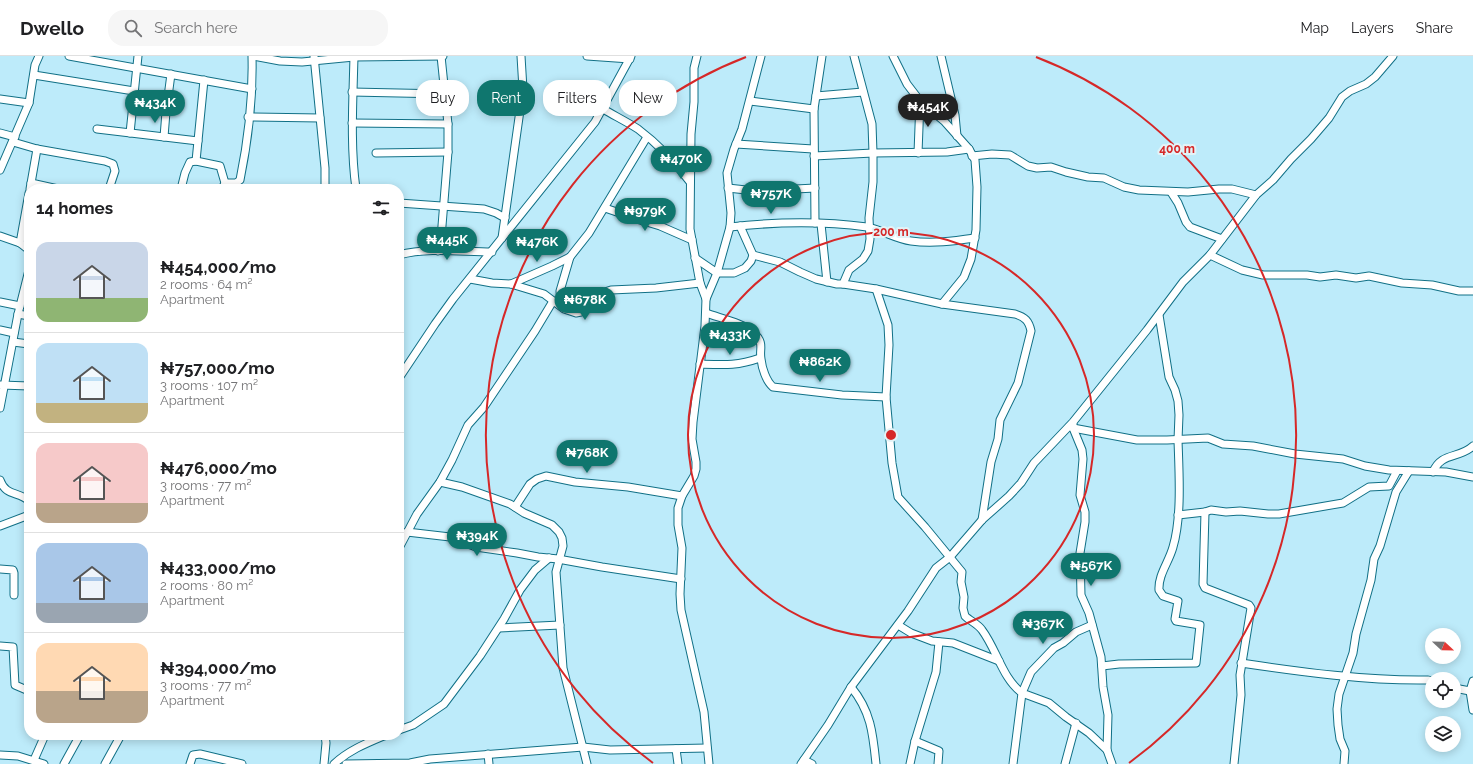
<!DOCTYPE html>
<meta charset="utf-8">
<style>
body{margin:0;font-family:Raleway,sans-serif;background:#f6f6f6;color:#202124;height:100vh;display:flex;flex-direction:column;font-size:15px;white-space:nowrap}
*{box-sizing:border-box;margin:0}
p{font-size:13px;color:#757577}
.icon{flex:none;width:22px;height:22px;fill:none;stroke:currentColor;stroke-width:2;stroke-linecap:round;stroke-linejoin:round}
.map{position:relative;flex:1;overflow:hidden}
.panel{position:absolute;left:24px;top:128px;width:380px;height:556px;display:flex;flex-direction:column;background:#fff;border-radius:16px;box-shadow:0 2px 10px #0003}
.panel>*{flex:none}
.banner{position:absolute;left:416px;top:24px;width:380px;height:36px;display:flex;gap:8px}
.needle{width:26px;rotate:112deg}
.tools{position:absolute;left:1425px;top:572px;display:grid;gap:8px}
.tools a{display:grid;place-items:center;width:36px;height:36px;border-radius:50%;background:#fff;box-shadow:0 2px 10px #0003;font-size:20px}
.price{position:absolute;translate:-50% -34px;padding:0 9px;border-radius:14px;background:#0f766e;color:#fff;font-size:13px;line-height:26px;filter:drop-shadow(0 1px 2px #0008)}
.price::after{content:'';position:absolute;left:50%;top:24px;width:12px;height:9px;margin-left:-6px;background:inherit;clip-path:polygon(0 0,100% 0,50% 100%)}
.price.active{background:#222;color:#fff}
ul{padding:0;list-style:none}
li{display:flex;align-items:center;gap:12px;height:100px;padding:0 12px}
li+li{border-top:1px solid #e0e0e0}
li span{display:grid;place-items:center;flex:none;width:112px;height:80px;border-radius:12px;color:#555}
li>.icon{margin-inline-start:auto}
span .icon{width:48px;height:48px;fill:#fffc;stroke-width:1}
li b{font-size:17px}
h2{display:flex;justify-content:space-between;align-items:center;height:48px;padding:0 12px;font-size:17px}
.chip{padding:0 14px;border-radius:16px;background:#fff;box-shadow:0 2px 10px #0003;font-size:14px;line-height:36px}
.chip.active{background:#0f766e;color:#fff}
header{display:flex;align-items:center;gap:24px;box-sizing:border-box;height:56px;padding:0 20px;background:#fff;border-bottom:1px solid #e0e0e0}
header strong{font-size:19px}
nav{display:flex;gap:22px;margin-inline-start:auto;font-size:14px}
.search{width:280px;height:36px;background:#f6f6f6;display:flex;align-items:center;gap:10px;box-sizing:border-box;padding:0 14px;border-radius:16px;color:#757577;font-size:15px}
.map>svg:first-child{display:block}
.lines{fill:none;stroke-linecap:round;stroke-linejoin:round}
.minor-casing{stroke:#117086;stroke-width:9}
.minor{stroke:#fff;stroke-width:7}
.ring{fill:none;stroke:#d62828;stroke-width:2}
.centre{fill:#d62828;stroke:#e3f3f7;stroke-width:2}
.ring-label{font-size:12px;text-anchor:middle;font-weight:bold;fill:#d62828;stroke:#e3f3f7;stroke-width:4;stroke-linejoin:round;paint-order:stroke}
</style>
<header>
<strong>Dwello</strong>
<div class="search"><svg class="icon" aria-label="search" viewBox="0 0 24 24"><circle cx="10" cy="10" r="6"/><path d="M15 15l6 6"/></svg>Search here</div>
<nav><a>Map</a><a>Layers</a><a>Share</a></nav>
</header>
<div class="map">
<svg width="1473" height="708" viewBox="0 0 1473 708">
<rect width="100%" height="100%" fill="#bdebfa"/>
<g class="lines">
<defs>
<g id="minor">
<polyline points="69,0 252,33"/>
<polyline points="253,0 280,5 302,6 354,1 443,0"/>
<polyline points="314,0 325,112 325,133"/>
<path d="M354,0C353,44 350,89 356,133"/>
<polyline points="587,0 630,3"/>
<polyline points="697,0 694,12 694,46 691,78 690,173 700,227 706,243"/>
<polyline points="893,0 907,28 920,45 944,65 969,93 975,104 977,131 976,174 971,203 964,221 942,248"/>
<polyline points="941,0 955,59 957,80"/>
<polyline points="34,19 134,35"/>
<polyline points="352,36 445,38"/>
<polyline points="816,40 863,36"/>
<polyline points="0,43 29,47"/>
<polyline points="750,45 814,53"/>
<polyline points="133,52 166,56 171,18"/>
<path d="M603,53C615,60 627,66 638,73C658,88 675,106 690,126"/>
<polyline points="248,61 320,62"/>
<polyline points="352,67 448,68"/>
<polyline points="97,73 198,85"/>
<polyline points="0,77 15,81"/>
<polyline points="130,77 138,0"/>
<polyline points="164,81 166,56"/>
<polyline points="13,86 37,93 105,105 113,108 115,115 109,133"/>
<polyline points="736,88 813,93"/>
<polyline points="376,97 448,96"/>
<polyline points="918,97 920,45"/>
<polyline points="814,100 873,97 947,96 969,93"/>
<polyline points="972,100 992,98 1010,99 1028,110 1037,112 1051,111 1066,116 1088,121 1104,122 1124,131 1139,134 1188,136 1219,133 1232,133 1256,139"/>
<polyline points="196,105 204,24"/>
<polyline points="0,114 29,47 35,9 39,0"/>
<polyline points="31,127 58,133"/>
<polyline points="728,132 755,135 815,132"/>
<polyline points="30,133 37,93"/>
<polyline points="181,133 185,117 190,106 196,105 220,110 225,127"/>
<path d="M222,133L225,127H236L240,124C248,85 253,40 252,0"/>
<polyline points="1171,136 1178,147 1186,166 1190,171 1222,183"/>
<polyline points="399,147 484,153 496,157 505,162"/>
<polyline points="605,152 640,164 660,170 692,184"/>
<polyline points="815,167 814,53 822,0"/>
<polyline points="821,168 827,226"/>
<path d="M730,171C774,166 822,165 867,171C882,174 896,183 911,185C932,188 954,185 975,182"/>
<polyline points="0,180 20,187 29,194"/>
<polyline points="502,182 523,33 521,0"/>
<polyline points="20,187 29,137"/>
<polyline points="438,195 441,182 448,96 448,68 441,0"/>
<path d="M399,199C429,191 462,196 492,196"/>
<polyline points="753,199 780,206 800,216 816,223 837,228 843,228 849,214 863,203 868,195 870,183 869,162 873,126 873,97 872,68 854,0"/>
<polyline points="1210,199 1242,214 1263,219 1307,219 1320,221 1336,219 1356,222 1369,220 1402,227 1432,229 1459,235 1473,235"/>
<polyline points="695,202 717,217 734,217 745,212 751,205 753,199 740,170"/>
<polyline points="470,223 492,227 511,228 544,238 564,253 576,257 581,256 589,250 602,237 611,234 656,232 700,227"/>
<polyline points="511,228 552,210 570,201 589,177 647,81"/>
<path d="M843,228L876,233L942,248L1015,258C1025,261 1029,265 1031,275L1018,327L1000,364L998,383L991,406L982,464"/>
<path d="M876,233L888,269L889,289L886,341L892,407L898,441L925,471L962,516L961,526L964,541L963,552L965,560C970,565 978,568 982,574C997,594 1002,622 1022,637L1013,708"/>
<polyline points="0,246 20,250"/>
<polyline points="561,250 560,235 570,201"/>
<path d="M706,257C719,262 744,267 754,277C765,288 759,292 761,303C762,312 766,325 773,331L842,339L886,341"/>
<polyline points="18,258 29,260"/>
<polyline points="0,274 14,277"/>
<polyline points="13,286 29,288"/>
<path d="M700,308C725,309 737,310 760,302"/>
<polyline points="399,322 435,268 453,243 595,66 631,0"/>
<polyline points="1,329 29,330"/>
<polyline points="0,352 18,258 29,214"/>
<polyline points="1073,368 1073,372 1082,394 1083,403 1080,439 1085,456 1085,466 1080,497 1081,539 1089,557 1101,601 1103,631 1108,659 1107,694 1112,708"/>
<polyline points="1073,372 1137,384 1167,384 1208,382 1223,388 1253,390 1295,398 1343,403 1365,410 1389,414 1446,416 1473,421"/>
<path d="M1433,416C1441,396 1459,403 1473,390"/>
<path d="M0,424C6,441 19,435 29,445"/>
<polyline points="440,426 462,431 510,448 524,457 552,469 559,476 562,482 563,490 556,516 563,612 587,708"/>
<polyline points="515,451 530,428 537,423 546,420 575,426 628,431 682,440"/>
<polyline points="1205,456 1203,528 1205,532 1249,549 1251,552 1240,619 1241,639 1234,708"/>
<polyline points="1178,459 1205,456 1211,454 1226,456 1240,455 1268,458 1279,458 1343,447 1369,431 1389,430 1397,415"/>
<polyline points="0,470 29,459"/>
<polyline points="407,476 450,481 476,491 517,497 538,501 558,503 602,511 681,523"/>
<polyline points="399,492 417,458 440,426 452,404 468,369 484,351 535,275 553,245"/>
<polyline points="0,513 13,514 14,517 14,539"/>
<polyline points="898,569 911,577 932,585 953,587 999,605"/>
<polyline points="1092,569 1076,576 1063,587 1054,592 1031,616 1022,637 1049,647 1066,661 1089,677 1107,694"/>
<polyline points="499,572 560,569"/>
<polyline points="0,590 13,591 15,629 29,635"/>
<path d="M1241,607C1302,616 1367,625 1428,624L1432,625"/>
<path d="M1102,610L1119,608L1196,607L1200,569L1176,565L1175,563L1178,545L1163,540L1159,534C1158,519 1169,506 1173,491C1182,461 1179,416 1178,384L1179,359L1178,345L1175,334L1169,321L1159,259"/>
<polyline points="1473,625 1470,635 1473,654"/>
<path d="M851,631C871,655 873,678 876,708"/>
<polyline points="1454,632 1470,635"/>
<polyline points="399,674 413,669 444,648 480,600 504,563 520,534 535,514 549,502"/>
<polyline points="915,685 939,695 938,708"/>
<polyline points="676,693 678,708"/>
<polyline points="488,698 489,708"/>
<polyline points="0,699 18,700 44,708"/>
<polyline points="34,704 45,679"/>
<polyline points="804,704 812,708"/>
<polyline points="64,708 80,679"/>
<polyline points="105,708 121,679"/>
<polyline points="190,708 193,699 200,698 242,708"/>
<polyline points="324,708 326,687 325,679"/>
<path d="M334,708C349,694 367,687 386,679"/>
<polyline points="346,708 410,707 430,703 583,691 610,694 707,692"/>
<polyline points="709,708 704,656 681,554 680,538 682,492 678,469 678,452 682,440 694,420 696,413 696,406 692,383 693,366 705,270 706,243 717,217 730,171 731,157 727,117 734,93 742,73 761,0"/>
<polyline points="801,708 828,669 851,631 908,555 936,512 950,501 982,464 1009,440 1021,427 1034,407 1073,366 1147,274 1183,226 1210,199 1256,139 1273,124 1291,103 1311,83 1329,62 1342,41 1350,35 1366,28 1375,21 1393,0"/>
<polyline points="910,708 915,685 936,616 939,586"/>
<polyline points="1065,708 1076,667"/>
<polyline points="1344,708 1345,695 1340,683 1338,669 1337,653 1339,638 1353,597 1356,578 1371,524 1374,503 1380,490 1396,436 1409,415"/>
</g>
</defs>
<use href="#minor" class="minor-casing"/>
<use href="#minor" class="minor"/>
</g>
<g class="ring">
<circle cx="891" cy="379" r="203"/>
<path d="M653 707A405 405 0 0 1 746 1M1036 1A405 405 0 0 1 1129 707"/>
</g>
<circle cx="891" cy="379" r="6" class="centre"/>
<g class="ring-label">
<text x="1177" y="97">400 m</text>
<text x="891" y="180">200 m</text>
</g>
</svg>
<div class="tools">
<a><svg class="needle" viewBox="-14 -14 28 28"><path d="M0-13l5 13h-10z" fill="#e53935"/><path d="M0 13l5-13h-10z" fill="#757577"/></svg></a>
<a><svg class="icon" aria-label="locate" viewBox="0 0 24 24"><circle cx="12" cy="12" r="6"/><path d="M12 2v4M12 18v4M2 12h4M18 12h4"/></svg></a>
<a><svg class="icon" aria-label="layers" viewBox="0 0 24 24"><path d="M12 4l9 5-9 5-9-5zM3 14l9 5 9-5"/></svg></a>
</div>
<b class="price" style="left:155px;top:68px">₦434K</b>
<b class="price active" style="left:928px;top:72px">₦454K</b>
<b class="price" style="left:681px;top:124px">₦470K</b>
<b class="price" style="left:771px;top:159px">₦757K</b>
<b class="price" style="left:645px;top:176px">₦979K</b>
<b class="price" style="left:447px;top:205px">₦445K</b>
<b class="price" style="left:537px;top:207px">₦476K</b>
<b class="price" style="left:585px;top:265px">₦678K</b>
<b class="price" style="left:730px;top:300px">₦433K</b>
<b class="price" style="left:820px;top:327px">₦862K</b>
<b class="price" style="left:587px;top:418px">₦768K</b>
<b class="price" style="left:477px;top:501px">₦394K</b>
<b class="price" style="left:1091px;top:531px">₦567K</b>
<b class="price" style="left:1043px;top:589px">₦367K</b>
<div class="banner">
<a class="chip">Buy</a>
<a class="chip active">Rent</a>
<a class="chip">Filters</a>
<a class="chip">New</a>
</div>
<section class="panel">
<h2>14 homes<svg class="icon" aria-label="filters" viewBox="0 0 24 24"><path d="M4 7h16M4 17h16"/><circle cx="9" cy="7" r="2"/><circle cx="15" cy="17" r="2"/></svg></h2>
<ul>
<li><span style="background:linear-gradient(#c9d6e8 70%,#8fb573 0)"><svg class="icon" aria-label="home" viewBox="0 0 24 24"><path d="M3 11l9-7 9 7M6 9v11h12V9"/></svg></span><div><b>₦454,000/mo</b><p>2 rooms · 64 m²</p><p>Apartment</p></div></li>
<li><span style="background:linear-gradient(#bfe0f5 75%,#c2b280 0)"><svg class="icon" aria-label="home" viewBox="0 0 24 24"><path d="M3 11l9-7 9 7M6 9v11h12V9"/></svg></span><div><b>₦757,000/mo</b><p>3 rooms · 107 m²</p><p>Apartment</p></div></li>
<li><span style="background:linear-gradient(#f6c9c9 75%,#b9a48a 0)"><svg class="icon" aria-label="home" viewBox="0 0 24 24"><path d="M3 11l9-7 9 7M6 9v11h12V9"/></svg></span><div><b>₦476,000/mo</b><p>3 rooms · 77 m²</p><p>Apartment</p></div></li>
<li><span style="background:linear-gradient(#a9c7e8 75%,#9aa5b1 0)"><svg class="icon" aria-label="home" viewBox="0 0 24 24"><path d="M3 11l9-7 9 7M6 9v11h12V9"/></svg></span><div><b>₦433,000/mo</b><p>2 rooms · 80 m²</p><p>Apartment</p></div></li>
<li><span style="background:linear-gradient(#ffd9b3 60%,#b9a48a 0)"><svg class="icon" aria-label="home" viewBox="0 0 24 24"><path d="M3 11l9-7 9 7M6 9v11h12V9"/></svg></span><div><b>₦394,000/mo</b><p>3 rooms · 77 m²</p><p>Apartment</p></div></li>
</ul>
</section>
</div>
